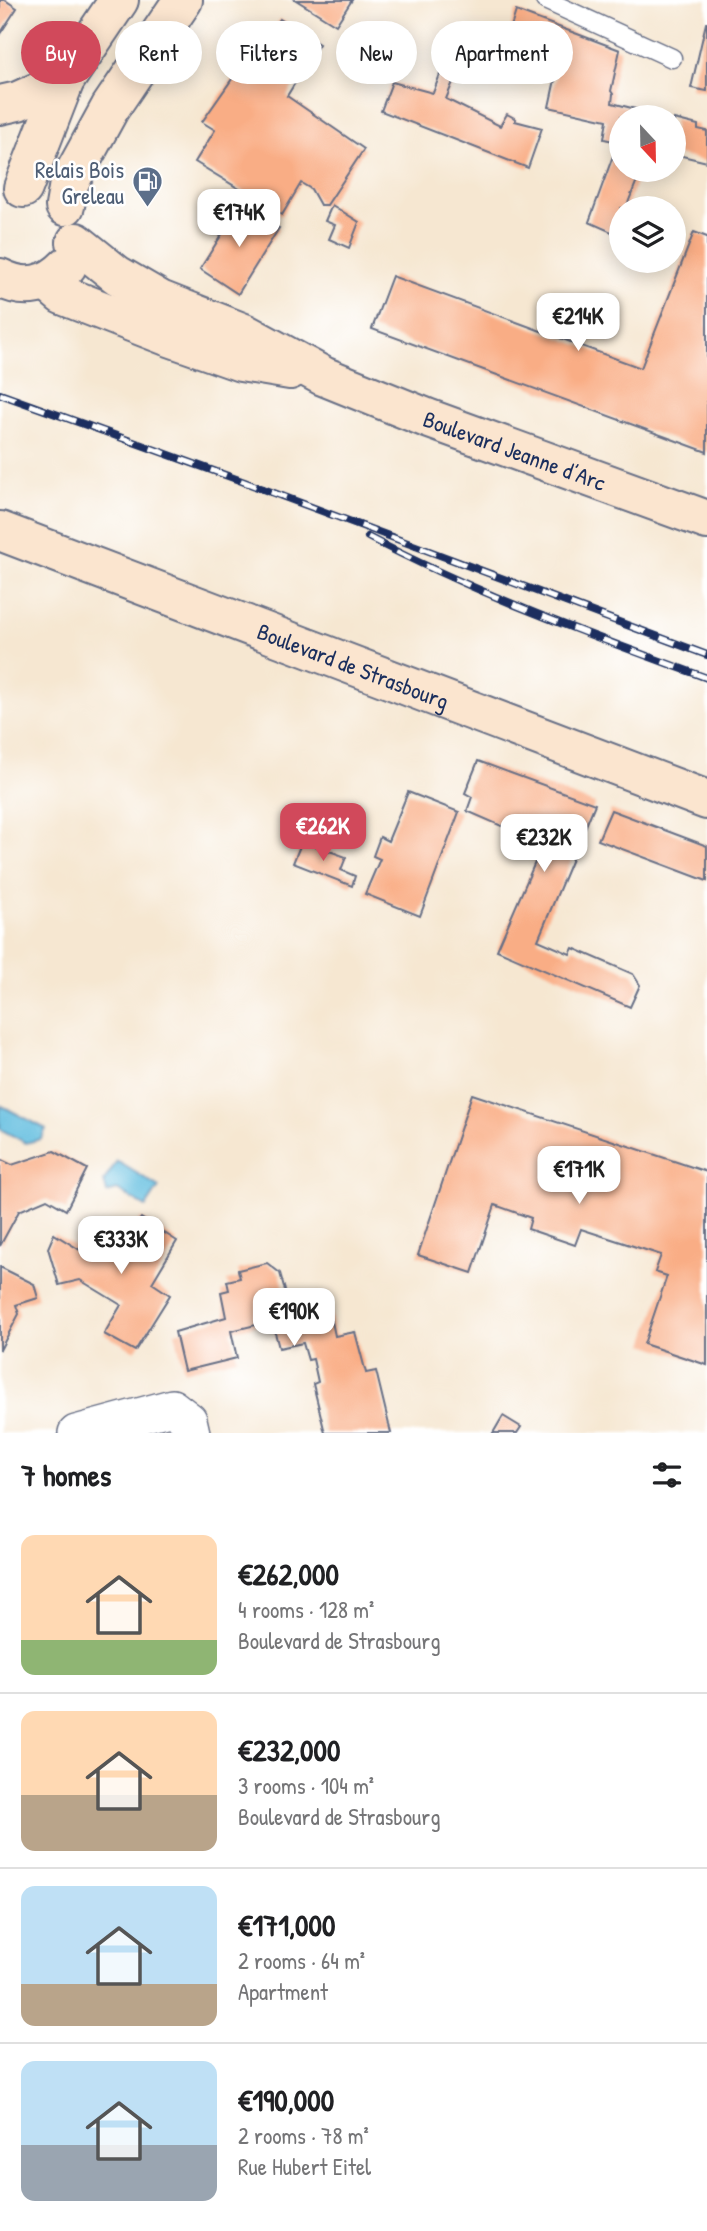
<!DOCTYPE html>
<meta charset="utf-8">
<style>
body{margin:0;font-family:"Patrick Hand",sans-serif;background:#f6f6f6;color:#202124;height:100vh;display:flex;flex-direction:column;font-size:26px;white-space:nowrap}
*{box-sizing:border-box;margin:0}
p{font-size:23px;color:#757577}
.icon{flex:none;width:38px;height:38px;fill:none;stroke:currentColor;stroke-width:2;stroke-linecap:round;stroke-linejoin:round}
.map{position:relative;height:1433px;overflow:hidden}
.details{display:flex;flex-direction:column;background:#fff;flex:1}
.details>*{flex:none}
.top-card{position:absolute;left:21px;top:21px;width:665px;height:63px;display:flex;gap:14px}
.needle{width:46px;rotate:158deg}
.controls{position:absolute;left:609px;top:105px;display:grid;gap:14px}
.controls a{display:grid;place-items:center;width:77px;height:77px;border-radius:50%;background:#fff;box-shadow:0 4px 18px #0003;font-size:35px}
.price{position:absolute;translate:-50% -60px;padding:0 16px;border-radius:14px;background:#fff;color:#222;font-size:23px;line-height:46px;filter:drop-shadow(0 2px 4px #0008)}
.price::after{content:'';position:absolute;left:50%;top:42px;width:21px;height:16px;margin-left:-10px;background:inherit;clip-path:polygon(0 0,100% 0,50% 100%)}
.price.current{background:#d1495b;color:#fff}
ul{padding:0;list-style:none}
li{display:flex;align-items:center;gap:21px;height:175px;padding:0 21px}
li+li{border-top:2px solid #e0e0e0}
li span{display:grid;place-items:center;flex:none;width:196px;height:140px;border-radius:14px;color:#555}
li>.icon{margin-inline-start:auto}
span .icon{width:84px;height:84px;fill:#fffc;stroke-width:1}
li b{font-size:30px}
h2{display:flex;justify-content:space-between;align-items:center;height:84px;padding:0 21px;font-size:30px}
.tag{padding:0 24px;border-radius:32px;background:#fff;box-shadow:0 4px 18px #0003;font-size:24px;line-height:63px}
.tag.current{background:#d1495b;color:#fff}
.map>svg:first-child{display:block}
.water{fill:#61bddf;stroke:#3e769e;stroke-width:2}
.building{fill:#f9ad85}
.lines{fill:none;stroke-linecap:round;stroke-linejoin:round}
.lane-casing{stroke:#686f86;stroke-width:21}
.street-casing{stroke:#686f86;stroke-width:38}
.secondary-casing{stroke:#686f86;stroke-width:42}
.lane{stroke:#fff;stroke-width:18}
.street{stroke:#fff;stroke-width:35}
.secondary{stroke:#fbe5cf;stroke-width:38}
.rail-casing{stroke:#1b2f5e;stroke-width:8}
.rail{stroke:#fff;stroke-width:5;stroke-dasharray:16;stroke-linecap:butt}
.labels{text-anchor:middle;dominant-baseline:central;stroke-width:5;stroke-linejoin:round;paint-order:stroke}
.service-label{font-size:23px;fill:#4e5e75;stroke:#fff;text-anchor:end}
.street-label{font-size:23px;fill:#1b2f5e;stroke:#fff}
</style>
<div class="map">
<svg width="707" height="1433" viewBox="0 0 707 1433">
<rect width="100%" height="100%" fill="#fff"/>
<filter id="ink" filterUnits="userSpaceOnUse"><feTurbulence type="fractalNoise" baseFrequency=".0143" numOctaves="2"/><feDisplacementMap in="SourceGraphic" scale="14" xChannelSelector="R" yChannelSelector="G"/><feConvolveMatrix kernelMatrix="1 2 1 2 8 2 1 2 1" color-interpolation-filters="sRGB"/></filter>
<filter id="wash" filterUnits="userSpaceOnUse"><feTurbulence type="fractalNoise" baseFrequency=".00686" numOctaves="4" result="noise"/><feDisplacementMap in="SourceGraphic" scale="28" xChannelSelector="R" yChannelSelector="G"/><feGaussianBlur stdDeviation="1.57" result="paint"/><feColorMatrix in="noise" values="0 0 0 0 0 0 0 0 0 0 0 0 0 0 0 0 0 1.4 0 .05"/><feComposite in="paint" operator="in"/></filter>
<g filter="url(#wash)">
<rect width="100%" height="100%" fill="#f6e7d1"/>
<g class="water">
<polygon points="2,1106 46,1129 41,1139 26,1143 0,1129 0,1111"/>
<polygon points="117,1161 159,1187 146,1207 117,1190 107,1193 104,1181"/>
</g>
<g id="blocks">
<g class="building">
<polygon points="0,0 5,0 17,8 0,34"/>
<polygon points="296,0 352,0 336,25"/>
<polygon points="516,11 620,50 611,91 613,94 612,103 663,116 621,117 621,170 641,170 626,208 621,208 621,220 616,234 589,222 618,142 604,139 607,120 549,107 556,75 500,62"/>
<polygon points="280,19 319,44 287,96 364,149 327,205 320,205 311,189 301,183 282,215 195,162 215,130 202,122 253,49 260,42 264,44"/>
<polygon points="706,23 707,23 707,91 691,88"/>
<polygon points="454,37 469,43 446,99 500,126 507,114 516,119 515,121 542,128 528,168 381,111 392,82 433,93"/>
<polygon points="674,119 698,125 698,129 707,131 707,162 674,154"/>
<polygon points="241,204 279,228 238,294 200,269"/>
<polygon points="332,205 359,222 349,248 329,239 335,225 325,221"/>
<polygon points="694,232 707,237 707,452 372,329 392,276 641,368"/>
<polygon points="478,761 595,804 538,940 570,954 573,948 633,974 640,985 630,1007 497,950 543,844 467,811 472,797 465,793"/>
<polygon points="408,792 459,812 420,916 365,894 380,859 373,856 380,837 388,841"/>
<polygon points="611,810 707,846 707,881 598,840"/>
<polygon points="302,841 346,857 341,870 355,876 352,886 293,863"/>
<polygon points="472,1094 707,1172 707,1365 644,1344 667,1276 655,1272 661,1255 581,1229 575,1245 528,1229 531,1218 495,1205 472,1273 418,1255"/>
<polygon points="54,1151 87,1169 66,1210 47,1199 19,1211 0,1246 0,1159 12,1165"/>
<polygon points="141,1218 177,1241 152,1283 170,1295 135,1351 104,1334 121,1305 80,1280 59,1285 48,1248 54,1234 93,1258 112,1225 129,1235"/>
<polygon points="267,1263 280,1273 288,1301 316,1297 328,1302 335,1336 355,1332 366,1373 376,1371 391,1433 325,1433 313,1384 318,1382 313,1359 308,1360 303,1343 279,1348 272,1321 231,1331 237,1358 184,1371 175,1332 226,1317 221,1292 229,1290 227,1281 240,1278 238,1270"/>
<polygon points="0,1267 34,1284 38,1298 16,1305 19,1314 0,1350"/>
<polygon points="503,1416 521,1427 517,1433 493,1433"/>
</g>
</g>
</g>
<g filter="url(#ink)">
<use href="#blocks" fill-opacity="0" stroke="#686f86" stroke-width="2"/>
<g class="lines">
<defs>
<polyline id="lane" points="545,0 672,58"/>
<polyline id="street" points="76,1433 172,1407 189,1420 192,1433"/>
<g id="secondary">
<polyline points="0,105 18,101 65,80"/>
<polyline points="23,188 65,80 119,0"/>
<polyline points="65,206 69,183 110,108 183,0"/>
<path id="s1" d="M76,242L117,275L160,300L244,333L323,376L427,418L707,520"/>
<path d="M0,278C25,291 48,286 67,266"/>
<polyline points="47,282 62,295 167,336 241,362 290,370"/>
<path id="s2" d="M0,531L707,800"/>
</g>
</defs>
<use href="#lane" class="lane-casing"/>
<use href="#street" class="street-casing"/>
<use href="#secondary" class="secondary-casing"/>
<use href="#lane" class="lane"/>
<use href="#street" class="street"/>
<use href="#secondary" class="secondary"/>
<defs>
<g id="rail">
<polyline points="0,394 239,480 707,655"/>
<path d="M368,537C477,594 592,636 707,678"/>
</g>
</defs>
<use href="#rail" class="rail-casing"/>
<use href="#rail" class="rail"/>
</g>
</g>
<defs>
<symbol id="fuel-pin" viewBox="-11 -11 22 30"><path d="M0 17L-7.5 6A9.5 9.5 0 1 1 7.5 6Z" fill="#5c6f8a" stroke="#fff"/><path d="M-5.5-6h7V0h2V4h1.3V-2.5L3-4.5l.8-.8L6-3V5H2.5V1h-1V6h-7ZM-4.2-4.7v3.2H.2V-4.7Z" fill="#fff"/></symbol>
</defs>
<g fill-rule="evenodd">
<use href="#fuel-pin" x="130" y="164" width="35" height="47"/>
</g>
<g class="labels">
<g class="service-label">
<text x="124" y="169">Relais Bois<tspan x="124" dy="26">Greleau</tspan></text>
</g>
<g class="street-label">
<text stroke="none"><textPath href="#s1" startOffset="488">Boulevard Jeanne d’Arc</textPath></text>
<text stroke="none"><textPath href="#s2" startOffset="378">Boulevard de Strasbourg</textPath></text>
</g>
</g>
</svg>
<div class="controls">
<a><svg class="needle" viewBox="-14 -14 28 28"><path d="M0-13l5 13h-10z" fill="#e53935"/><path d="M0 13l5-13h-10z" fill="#757577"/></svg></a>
<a><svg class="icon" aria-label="layers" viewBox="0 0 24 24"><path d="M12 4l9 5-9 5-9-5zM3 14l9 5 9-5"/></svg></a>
</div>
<b class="price" style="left:239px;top:249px">€174K</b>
<b class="price" style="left:578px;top:353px">€214K</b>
<b class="price current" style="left:323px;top:863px">€262K</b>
<b class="price" style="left:544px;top:874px">€232K</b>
<b class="price" style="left:579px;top:1206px">€171K</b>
<b class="price" style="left:121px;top:1276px">€333K</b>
<b class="price" style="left:294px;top:1348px">€190K</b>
<div class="top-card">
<a class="tag current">Buy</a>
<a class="tag">Rent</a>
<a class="tag">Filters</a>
<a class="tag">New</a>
<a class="tag">Apartment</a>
</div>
</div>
<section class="details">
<h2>7 homes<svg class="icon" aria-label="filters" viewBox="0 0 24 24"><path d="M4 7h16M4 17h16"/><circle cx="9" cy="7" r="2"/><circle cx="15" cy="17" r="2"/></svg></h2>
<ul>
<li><span style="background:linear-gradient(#ffd9b3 75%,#8fb573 0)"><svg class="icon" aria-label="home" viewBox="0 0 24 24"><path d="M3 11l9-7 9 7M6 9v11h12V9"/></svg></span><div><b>€262,000</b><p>4 rooms · 128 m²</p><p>Boulevard de Strasbourg</p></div></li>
<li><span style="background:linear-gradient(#ffd9b3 60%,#b9a48a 0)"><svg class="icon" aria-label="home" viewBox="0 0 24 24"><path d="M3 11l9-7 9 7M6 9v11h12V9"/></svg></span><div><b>€232,000</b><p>3 rooms · 104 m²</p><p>Boulevard de Strasbourg</p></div></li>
<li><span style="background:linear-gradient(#bfe0f5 70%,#b9a48a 0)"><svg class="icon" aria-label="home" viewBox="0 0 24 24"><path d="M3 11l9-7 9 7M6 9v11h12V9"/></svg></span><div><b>€171,000</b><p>2 rooms · 64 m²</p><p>Apartment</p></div></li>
<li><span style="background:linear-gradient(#bfe0f5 60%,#9aa5b1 0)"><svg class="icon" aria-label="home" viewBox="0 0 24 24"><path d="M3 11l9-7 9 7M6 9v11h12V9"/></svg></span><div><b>€190,000</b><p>2 rooms · 78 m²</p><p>Rue Hubert Eitel</p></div></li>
</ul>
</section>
